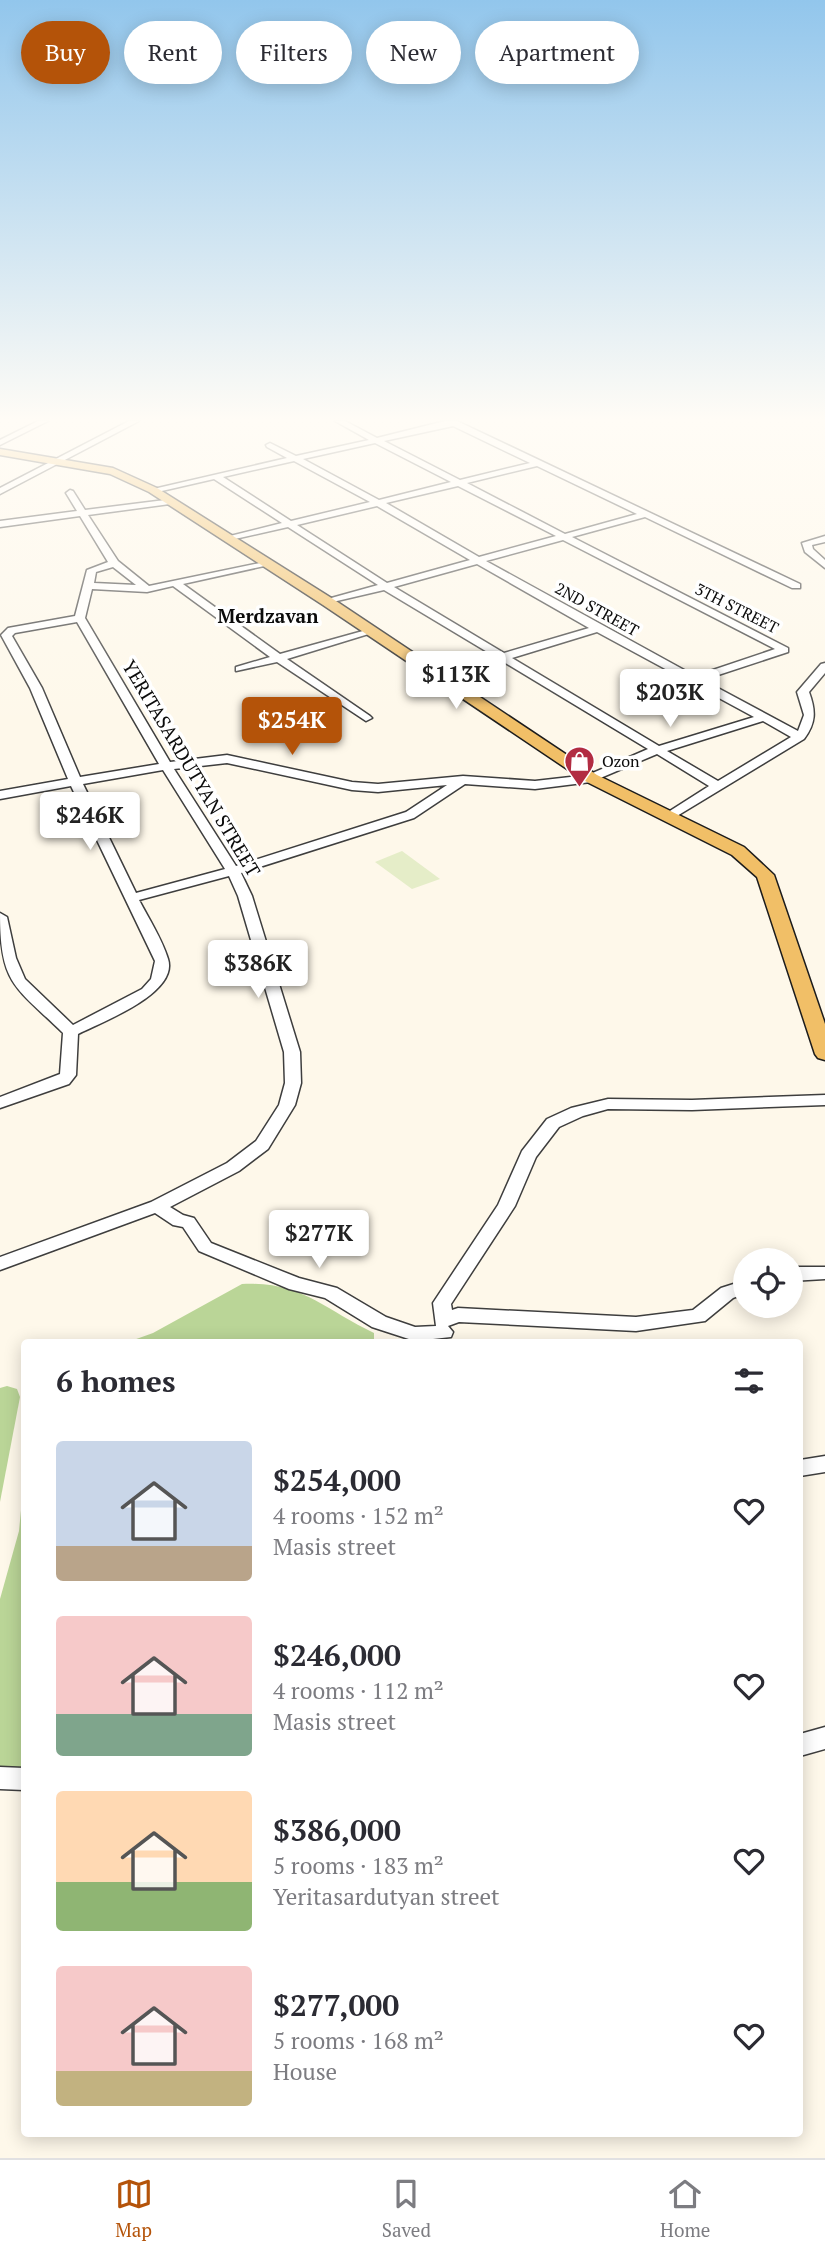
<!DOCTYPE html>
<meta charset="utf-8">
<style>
body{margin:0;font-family:"PT Serif",serif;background:#f2f2f3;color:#2b2b33;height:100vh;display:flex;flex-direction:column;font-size:26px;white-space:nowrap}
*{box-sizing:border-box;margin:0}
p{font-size:23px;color:#7c7c81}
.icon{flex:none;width:38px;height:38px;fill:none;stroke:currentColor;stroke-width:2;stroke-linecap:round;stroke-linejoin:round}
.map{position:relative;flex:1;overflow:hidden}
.panel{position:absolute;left:21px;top:1339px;width:782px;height:798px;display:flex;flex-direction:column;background:#fff;border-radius:7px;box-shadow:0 4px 18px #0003}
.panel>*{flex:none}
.guide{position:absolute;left:21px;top:21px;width:784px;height:63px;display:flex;gap:14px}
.buttons{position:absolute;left:733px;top:1248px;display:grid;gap:14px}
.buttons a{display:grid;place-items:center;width:70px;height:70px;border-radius:50%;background:#fff;box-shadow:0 4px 18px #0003;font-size:35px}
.price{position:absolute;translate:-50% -60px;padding:0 16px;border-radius:7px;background:#fff;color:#222;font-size:23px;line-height:46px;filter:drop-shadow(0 2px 4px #0008)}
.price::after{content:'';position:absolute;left:50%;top:42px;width:21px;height:16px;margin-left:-10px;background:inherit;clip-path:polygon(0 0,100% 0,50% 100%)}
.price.active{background:#b45309;color:#fff}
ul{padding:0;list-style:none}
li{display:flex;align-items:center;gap:21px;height:175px;padding:0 35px}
li span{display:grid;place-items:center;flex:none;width:196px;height:140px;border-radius:7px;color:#555}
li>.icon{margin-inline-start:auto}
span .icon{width:84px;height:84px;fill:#fffc;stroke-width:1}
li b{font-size:30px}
h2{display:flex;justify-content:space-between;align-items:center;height:84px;padding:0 35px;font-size:30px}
.pill{padding:0 24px;border-radius:32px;background:#fff;box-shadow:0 4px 18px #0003;font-size:24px;line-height:63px}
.pill.active{background:#b45309;color:#fff}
.dock{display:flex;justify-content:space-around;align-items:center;height:98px;border-top:2px solid #e1e1e2;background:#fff;font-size:19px;color:#7c7c81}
.dock a{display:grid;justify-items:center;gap:4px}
.dock .active{color:#b45309}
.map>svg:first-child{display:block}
.forest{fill:#bad597}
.pitch{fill:#e5edc8}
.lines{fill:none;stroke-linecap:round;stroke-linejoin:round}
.minor-casing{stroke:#3e3e3e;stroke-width:3}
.major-casing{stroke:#1c1c1c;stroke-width:3}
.minor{fill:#fff;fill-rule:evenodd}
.major{fill:#f1bf67;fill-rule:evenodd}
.labels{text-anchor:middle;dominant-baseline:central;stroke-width:7;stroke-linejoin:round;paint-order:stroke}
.far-street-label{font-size:16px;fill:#0b0b0b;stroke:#fff}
.far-poi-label{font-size:16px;fill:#0b0b0b;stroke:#fff;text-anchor:start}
.far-quarter-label{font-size:19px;font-weight:bold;fill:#0b0b0b;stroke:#fff}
.street-label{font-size:19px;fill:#0b0b0b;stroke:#fff}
</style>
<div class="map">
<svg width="825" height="2158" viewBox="0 0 825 2158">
<rect width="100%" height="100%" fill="#fef8ea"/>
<g class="forest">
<path d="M242,1284C302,1281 325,1310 374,1333V1342H128L153,1333Z"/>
<polygon points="7,1386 17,1389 20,1397 0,1502 0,1388"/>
<polygon points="24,1479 24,1767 0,1767 0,1599 19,1531"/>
</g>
<polygon class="pitch" points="402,851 440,879 412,889 375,862"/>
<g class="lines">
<defs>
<g id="minor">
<polygon points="38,421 48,421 0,445 0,440"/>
<polygon points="129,421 139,421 0,494 0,488"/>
<path d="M335,421H345L377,438L445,421H457L800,584V588H792L645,517L572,537L788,648V652L703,680L798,731L804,715L797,692L821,664L825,663V673L809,692C816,711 816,723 804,739L672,819L668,820L662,816L709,786L657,754L591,782L535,789L465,784L414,818L241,873L252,896L300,1052L301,1083L295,1105L268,1149L239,1171L170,1207L183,1215L194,1218L211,1243L299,1278L337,1288L386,1317L415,1327L436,1326L433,1303L498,1205L522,1151L547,1119L571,1108L608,1099L692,1100L825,1095V1105L692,1110L608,1109L583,1116L559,1127L536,1157L515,1206L451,1304L452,1310L458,1308L636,1317L693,1310L721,1288L746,1280V1293L733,1298L705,1321L636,1331L459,1322L448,1326L453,1332L451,1337L415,1341L372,1327L325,1298L289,1289L199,1251L183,1227L173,1225L155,1213L0,1270V1257L151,1202L227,1163L256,1141L279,1105L285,1083L284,1052L238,896L229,876L139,900C149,919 162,939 168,959C179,993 102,1022 78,1034L76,1075L69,1084L0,1108V1097L60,1074L63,1033C15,986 0,985 0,913L7,917L16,958L25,979L73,1025L142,989L151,979L155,961L71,786L0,799V791L68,779L30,688L1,635L8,628L75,616L87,570L108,562L80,516L0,527V521L77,511L66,493L70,490L73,491L85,510L173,499L174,501L170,504L88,515L118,561L149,586L269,561V565L183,584L280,654L370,629L375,632L287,659L370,716L372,718L366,721L277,662L236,671V667L270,657L173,586L147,592L92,589L85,618L170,762L227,755L352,782L378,784L463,776L535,781L588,775L648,749L502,661L440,679H432V675L494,656L384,590L324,604V600L378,585L288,527L226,541V537L282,523L214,479L153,493L149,490L287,458L267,447L266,445L270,443L296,456L369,440ZM453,426L530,463L460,480L384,441ZM375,443L451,482L379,500L303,459ZM294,461L370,502L291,521L223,477ZM537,466L637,514L565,534L467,483ZM458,486L556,536L479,557L386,503ZM377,506L470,560L387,583L297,525ZM563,540L775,649L695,676L486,561ZM477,564L589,628L504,653L394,587ZM113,567L136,585L94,583L96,572ZM77,622L159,764L80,777L42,688L12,636L15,633ZM597,632L754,717L659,746L512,658ZM763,721L791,737L718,781L667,751ZM227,763L352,790L378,792L447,785L406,812L236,866L174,769ZM163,770L225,869L136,893L83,784Z"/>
<polygon points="825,536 825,542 812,545 813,549 825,560 825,568 805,552 802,543"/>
<polygon points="791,1267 825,1267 825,1279 791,1281"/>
<polygon points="825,1456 825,1472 800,1476 800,1460"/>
<polygon points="825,1727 825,1749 800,1756 800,1734"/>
<polygon points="0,1767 24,1768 24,1790 0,1789"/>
</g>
<polygon id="major" points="0,449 113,468 157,488 333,599 597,775 744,847 774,875 825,1024 825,1060 818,1058 815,1054 757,877 732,855 585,781 323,605 149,492 110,474 0,455"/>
</defs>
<use href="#minor" class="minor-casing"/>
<use href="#major" class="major-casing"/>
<use href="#minor" class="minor"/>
<use href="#major" class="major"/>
</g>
<linearGradient id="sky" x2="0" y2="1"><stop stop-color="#92c6ec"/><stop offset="0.58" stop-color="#fffcf6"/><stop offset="1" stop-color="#fffcf6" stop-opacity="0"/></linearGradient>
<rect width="825" height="723" fill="url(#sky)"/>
<defs>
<symbol id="shop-pin" viewBox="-11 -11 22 30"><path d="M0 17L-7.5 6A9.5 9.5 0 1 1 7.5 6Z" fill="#b22c42" stroke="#fff"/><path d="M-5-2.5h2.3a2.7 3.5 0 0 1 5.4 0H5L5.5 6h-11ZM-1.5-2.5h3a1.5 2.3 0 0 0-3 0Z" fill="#fff"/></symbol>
</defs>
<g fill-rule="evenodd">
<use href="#shop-pin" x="562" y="744" width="35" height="47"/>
</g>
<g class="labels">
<g class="far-street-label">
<text transform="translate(737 608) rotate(27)">3TH STREET</text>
<text transform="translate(597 609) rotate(29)">2ND STREET</text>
</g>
<g class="far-poi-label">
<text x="602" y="761">Ozon</text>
</g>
<g class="far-quarter-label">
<text x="268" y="615">Merdzavan</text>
</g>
<g class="street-label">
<text transform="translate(192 768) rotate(59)">YERITASARDUTYAN STREET</text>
</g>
</g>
</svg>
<div class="buttons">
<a><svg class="icon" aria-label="locate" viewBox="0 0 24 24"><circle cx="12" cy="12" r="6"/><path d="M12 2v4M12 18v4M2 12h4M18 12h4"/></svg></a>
</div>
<b class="price" style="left:456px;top:711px">$113K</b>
<b class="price" style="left:670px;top:729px">$203K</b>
<b class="price active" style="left:292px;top:757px">$254K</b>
<b class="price" style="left:90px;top:852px">$246K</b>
<b class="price" style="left:258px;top:1000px">$386K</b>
<b class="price" style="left:319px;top:1270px">$277K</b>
<div class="guide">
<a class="pill active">Buy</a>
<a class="pill">Rent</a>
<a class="pill">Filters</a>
<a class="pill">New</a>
<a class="pill">Apartment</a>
</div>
<section class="panel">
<h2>6 homes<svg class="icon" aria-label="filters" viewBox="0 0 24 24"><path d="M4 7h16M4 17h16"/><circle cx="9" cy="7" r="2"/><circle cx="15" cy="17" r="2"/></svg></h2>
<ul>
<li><span style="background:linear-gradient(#c9d6e8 75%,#b9a48a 0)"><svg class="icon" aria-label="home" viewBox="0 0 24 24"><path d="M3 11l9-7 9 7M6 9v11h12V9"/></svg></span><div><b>$254,000</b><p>4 rooms · 152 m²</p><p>Masis street</p></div><svg class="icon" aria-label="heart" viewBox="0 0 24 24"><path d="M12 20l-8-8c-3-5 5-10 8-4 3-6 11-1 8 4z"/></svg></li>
<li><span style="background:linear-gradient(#f6c9c9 70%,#7fa58c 0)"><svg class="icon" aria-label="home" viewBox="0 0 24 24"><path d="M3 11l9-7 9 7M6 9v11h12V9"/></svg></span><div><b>$246,000</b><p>4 rooms · 112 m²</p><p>Masis street</p></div><svg class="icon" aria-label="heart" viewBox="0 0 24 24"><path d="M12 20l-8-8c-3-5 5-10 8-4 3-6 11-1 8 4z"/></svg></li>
<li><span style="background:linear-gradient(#ffd9b3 65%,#8fb573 0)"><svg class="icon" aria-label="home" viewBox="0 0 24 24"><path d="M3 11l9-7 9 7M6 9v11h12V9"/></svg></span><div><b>$386,000</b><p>5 rooms · 183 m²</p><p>Yeritasardutyan street</p></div><svg class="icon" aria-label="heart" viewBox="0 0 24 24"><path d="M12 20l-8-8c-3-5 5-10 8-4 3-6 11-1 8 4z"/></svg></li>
<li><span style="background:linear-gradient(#f6c9c9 75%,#c2b280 0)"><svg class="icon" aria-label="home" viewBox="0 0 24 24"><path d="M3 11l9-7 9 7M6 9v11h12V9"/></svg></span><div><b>$277,000</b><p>5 rooms · 168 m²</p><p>House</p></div><svg class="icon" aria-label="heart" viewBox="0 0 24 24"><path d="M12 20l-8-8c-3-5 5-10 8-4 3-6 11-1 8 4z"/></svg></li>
</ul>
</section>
</div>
<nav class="dock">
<a class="active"><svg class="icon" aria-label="map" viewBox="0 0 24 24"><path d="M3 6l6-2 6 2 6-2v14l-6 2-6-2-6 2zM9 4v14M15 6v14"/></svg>Map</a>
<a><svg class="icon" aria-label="saved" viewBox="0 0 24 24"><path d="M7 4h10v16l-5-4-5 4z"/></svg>Saved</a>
<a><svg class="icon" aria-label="home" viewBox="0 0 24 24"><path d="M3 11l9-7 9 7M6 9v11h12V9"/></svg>Home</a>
</nav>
